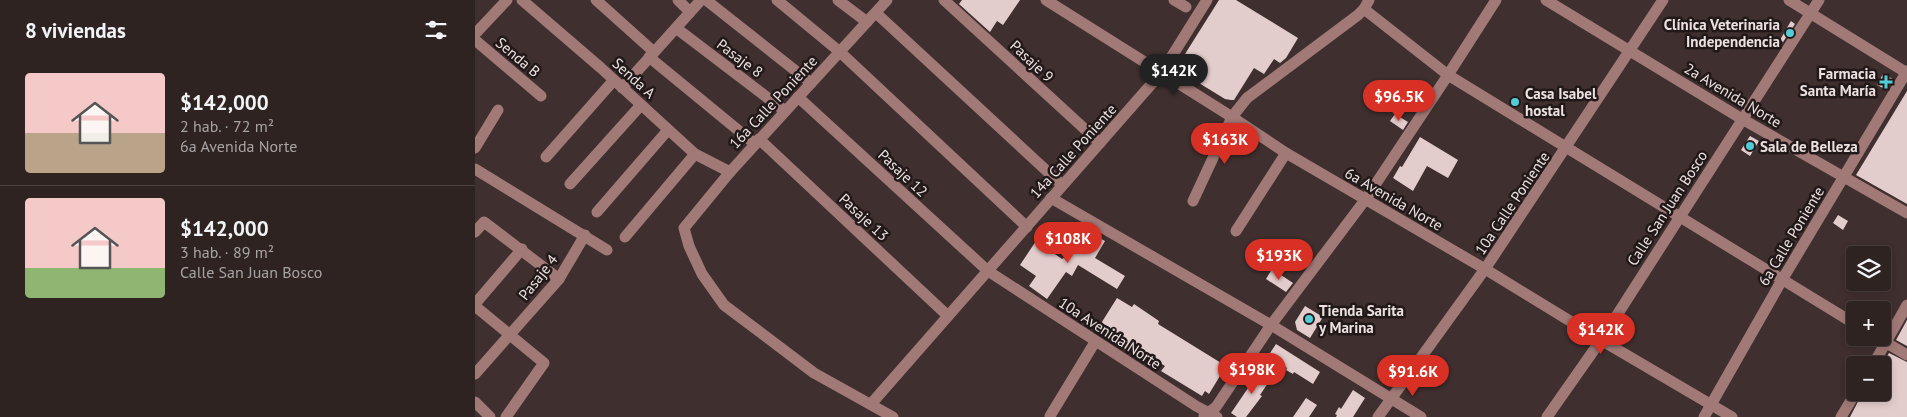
<!DOCTYPE html>
<html lang="es">
<meta charset="utf-8">
<style>
body{margin:0;font-family:"PT Sans",sans-serif;background:#3b2f2f;color:#f1f3f6;height:100vh;display:flex;flex-direction:column;font-size:19px;white-space:nowrap}
*{box-sizing:border-box;margin:0}
p{font-size:16px;color:#a7a4a5}
.icon{flex:none;width:28px;height:28px;fill:none;stroke:currentColor;stroke-width:2;stroke-linecap:round;stroke-linejoin:round}
.map{position:relative;flex:1;overflow:hidden}
.panel{display:flex;flex-direction:column;background:#2f2322;width:475px}
.panel>*{flex:none}
.fabs{position:absolute;left:1371px;top:246px;display:grid;gap:10px}
.fabs a{display:grid;place-items:center;width:45px;height:45px;border-radius:5px;background:#2f2322;box-shadow:0 2px 8px #0003,0 0 0 1px #4a4040;font-size:25px}
.price{position:absolute;translate:-50% -42px;padding:0 11px;border-radius:18px;background:#d93025;color:#fff;font-size:16px;line-height:32px;filter:drop-shadow(0 1px 2px #0008)}
.price::after{content:'';position:absolute;left:50%;top:30px;width:15px;height:11px;margin-left:-8px;background:inherit;clip-path:polygon(0 0,100% 0,50% 100%)}
.price.current{background:#222;color:#fff}
ul{padding:0;list-style:none}
li{display:flex;align-items:center;gap:15px;height:125px;padding:0 25px}
li+li{border-top:1px solid #4a4040}
li span{display:grid;place-items:center;flex:none;width:140px;height:100px;border-radius:5px;color:#555}
li>.icon{margin-inline-start:auto}
span .icon{width:60px;height:60px;fill:#fffc;stroke-width:1}
li b{font-size:21px}
h2{display:flex;justify-content:space-between;align-items:center;height:60px;padding:0 25px;font-size:21px}
main{display:flex;flex:1;min-height:0}
.map>svg:first-child{display:block}
.building{fill:#e3cdcc}
.lines{fill:none;stroke-linecap:round;stroke-linejoin:round}
.minor{stroke:#a17976;stroke-width:11}
.poi-dot{fill:#52ccd6;stroke:#211919;stroke-width:2}
.labels{text-anchor:middle;dominant-baseline:central;stroke-width:5;stroke-linejoin:round;paint-order:stroke}
.poi-label{font-size:15px;font-weight:bold;fill:#ece1e0;stroke:#211919;text-anchor:start}
.street-label{font-size:15px;fill:#ece1e0;stroke:#211919}
</style>
<main>
<section class="panel">
<h2>8 viviendas<svg class="icon" aria-label="filters" viewBox="0 0 24 24"><path d="M4 7h16M4 17h16"/><circle cx="9" cy="7" r="2"/><circle cx="15" cy="17" r="2"/></svg></h2>
<ul>
<li><span style="background:linear-gradient(#f6c9c9 60%,#b9a48a 0)"><svg class="icon" aria-label="home" viewBox="0 0 24 24"><path d="M3 11l9-7 9 7M6 9v11h12V9"/></svg></span><div><b>$142,000</b><p>2 hab. · 72 m²</p><p>6a Avenida Norte</p></div></li>
<li><span style="background:linear-gradient(#f6c9c9 70%,#8fb573 0)"><svg class="icon" aria-label="home" viewBox="0 0 24 24"><path d="M3 11l9-7 9 7M6 9v11h12V9"/></svg></span><div><b>$142,000</b><p>3 hab. · 89 m²</p><p>Calle San Juan Bosco</p></div></li>
</ul>
</section>
<div class="map">
<svg width="1432" height="417" viewBox="0 0 1432 417">
<rect width="100%" height="100%" fill="#3f2f2e"/>
<g class="building">
<polygon points="487,0 545,0 528,25 522,21 515,32 484,4"/>
<polygon points="744,0 761,0 823,38 811,58 805,63 799,59 789,74 779,68 759,100 756,100 750,99 706,72 704,67 705,62"/>
<polygon points="1316,21 1320,24 1308,42 1305,40"/>
<polygon points="1408,74 1418,79 1412,90 1402,85"/>
<polygon points="1432,91 1432,204 1381,175"/>
<polygon points="920,114 933,122 928,130 915,121"/>
<polygon points="1275,136 1284,141 1275,156 1266,150"/>
<polygon points="945,137 983,160 973,178 952,166 938,191 918,178 925,166 927,167"/>
<polygon points="1363,215 1373,221 1368,230 1358,223"/>
<polygon points="609,229 630,241 620,258 650,276 642,289 603,265 597,276 591,272 572,299 554,286 561,276 545,265 561,241 587,259 588,258 592,260"/>
<polygon points="797,269 818,283 811,292 791,279"/>
<polygon points="642,298 657,307 659,304 684,321 683,324 751,366 734,394 730,391 727,396 686,371 690,366 665,350 661,356 635,339 638,333 625,325"/>
<polygon points="830,306 848,317 835,338 822,330 820,322"/>
<polygon points="1432,320 1432,346 1421,340"/>
<polygon points="801,344 845,372 838,384 819,372 818,374 811,370 812,368 793,356"/>
<polygon points="1414,353 1432,362 1432,417 1375,417 1388,392 1408,392 1407,365"/>
<polygon points="786,369 797,377 785,395 787,396 771,417 762,417 756,413"/>
<polygon points="878,390 890,398 878,417 861,417 862,415 860,414 864,407 866,409"/>
<polygon points="831,398 842,405 834,417 818,417"/>
</g>
<g class="lines">
<g class="minor">
<polyline points="47,0 126,68 220,154 255,172"/>
<polyline points="121,0 179,52"/>
<polyline points="203,0 215,12"/>
<polyline points="231,0 336,83"/>
<polyline points="302,0 365,52 552,227"/>
<polyline points="363,0 392,22"/>
<polyline points="412,0 255,172 209,228 214,246 227,274 249,305 339,373 418,417"/>
<polyline points="469,0 625,143"/>
<polyline points="571,0 757,117 811,153 1010,269 1126,340 1257,417"/>
<polyline points="699,0 711,7"/>
<polyline points="1071,0 1267,119 1432,213"/>
<polyline points="1314,0 1432,73"/>
<polyline points="889,9 973,75 1380,324"/>
<polyline points="401,13 587,185"/>
<polyline points="201,28 310,111"/>
<polyline points="0,34 32,0"/>
<polyline points="0,40 66,96"/>
<polyline points="174,57 280,144"/>
<polyline points="147,88 226,0"/>
<polyline points="323,97 513,271 721,406 742,417"/>
<polyline points="284,139 473,316"/>
<polyline points="0,148 23,110"/>
<polyline points="71,157 139,80"/>
<polyline points="0,169 132,250"/>
<polyline points="95,184 166,105"/>
<polyline points="576,198 796,325 946,417"/>
<polyline points="718,201 757,117 772,98 883,15 889,9 894,0"/>
<polyline points="122,212 193,130"/>
<polyline points="761,231 811,153"/>
<polyline points="0,232 9,222 84,279"/>
<polyline points="150,237 220,154"/>
<polyline points="0,304 47,249"/>
<polyline points="0,306 69,363 31,417"/>
<polyline points="1403,338 1432,355"/>
<polyline points="1398,365 1432,305"/>
<polyline points="0,374 84,279 110,235"/>
<polyline points="0,402 15,417"/>
<polyline points="396,404 687,72 732,0"/>
<polyline points="575,416 620,342"/>
<polyline points="729,416 741,407 796,325 890,200 973,75 1021,0"/>
<polyline points="903,417 1010,269 1188,0"/>
<polyline points="1072,417 1126,340 1344,0"/>
<polyline points="1229,417 1307,280 1432,71"/>
<polyline points="1366,417 1381,392"/>
</g>
</g>
<g class="poi-dot">
<circle cx="1315" cy="33" r="5"/>
<path d="M1408.5 74.5h5v5h5v5h-5v5h-5v-5h-5v-5h5z"/>
<circle cx="1040" cy="102" r="5"/>
<circle cx="1275" cy="146" r="5"/>
<circle cx="834" cy="319" r="5"/>
</g>
<g class="labels">
<g class="poi-label">
<text x="1305" y="24" text-anchor="end">Clínica Veterinaria<tspan x="1305" dy="17">Independencia</tspan></text>
<text x="1401" y="73" text-anchor="end">Farmacia<tspan x="1401" dy="17">Santa María</tspan></text>
<text x="1050" y="93">Casa Isabel<tspan x="1050" dy="17">hostal</tspan></text>
<text x="1285" y="146">Sala de Belleza</text>
<text x="844" y="310">Tienda Sarita<tspan x="844" dy="17">y Marina</tspan></text>
</g>
<g class="street-label">
<text transform="translate(43 57) rotate(40)">Senda B</text>
<text transform="translate(265 58) rotate(37)">Pasaje 8</text>
<text transform="translate(557 61) rotate(43)">Pasaje 9</text>
<text transform="translate(159 78) rotate(42)">Senda A</text>
<text transform="translate(1258 95) rotate(31)">2a Avenida Norte</text>
<text transform="translate(298 102) rotate(-47)">16a Calle Poniente</text>
<text transform="translate(598 151) rotate(-48)">14a Calle Poniente</text>
<text transform="translate(428 173) rotate(43)">Pasaje 12</text>
<text transform="translate(919 199) rotate(30)">6a Avenida Norte</text>
<text transform="translate(1037 203) rotate(-56)">10a Calle Poniente</text>
<text transform="translate(1192 208) rotate(-57)">Calle San Juan Bosco</text>
<text transform="translate(389 217) rotate(43)">Pasaje 13</text>
<text transform="translate(1316 236) rotate(-59)">6a Calle Poniente</text>
<text transform="translate(63 277) rotate(-52)">Pasaje 4</text>
<text transform="translate(635 333) rotate(33)">10a Avenida Norte</text>
</g>
</g>
</svg>
<div class="fabs">
<a><svg class="icon" aria-label="layers" viewBox="0 0 24 24"><path d="M12 4l9 5-9 5-9-5zM3 14l9 5 9-5"/></svg></a>
<a>+</a>
<a>−</a>
</div>
<b class="price current" style="left:699px;top:96px">$142K</b>
<b class="price" style="left:924px;top:122px">$96.5K</b>
<b class="price" style="left:750px;top:165px">$163K</b>
<b class="price" style="left:593px;top:264px">$108K</b>
<b class="price" style="left:804px;top:281px">$193K</b>
<b class="price" style="left:1126px;top:355px">$142K</b>
<b class="price" style="left:777px;top:395px">$198K</b>
<b class="price" style="left:938px;top:397px">$91.6K</b>
</div>
</main>
